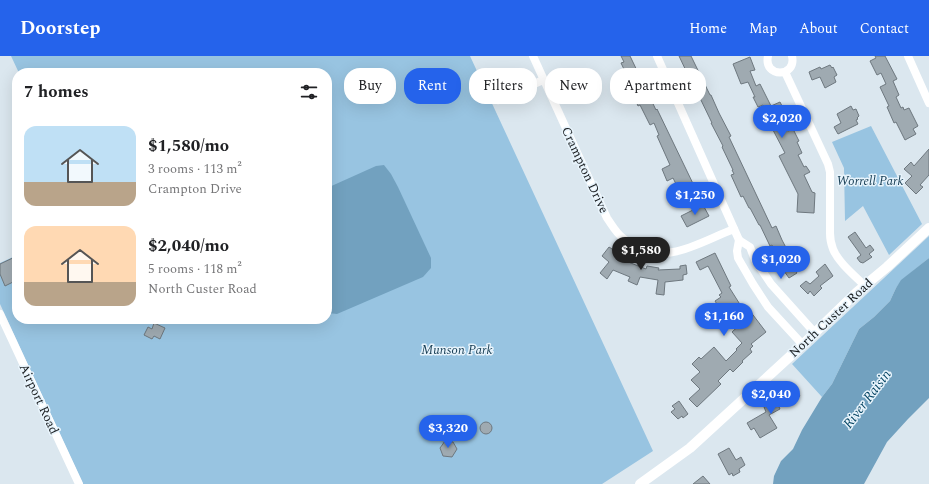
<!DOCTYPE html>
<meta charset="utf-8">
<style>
body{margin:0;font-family:Spectral,serif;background:#f2f2f2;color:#202124;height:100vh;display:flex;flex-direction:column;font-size:15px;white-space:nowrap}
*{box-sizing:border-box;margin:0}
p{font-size:13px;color:#757577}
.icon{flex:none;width:22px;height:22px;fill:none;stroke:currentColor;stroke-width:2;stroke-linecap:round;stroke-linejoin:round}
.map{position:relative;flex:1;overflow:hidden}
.side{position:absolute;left:12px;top:12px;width:320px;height:256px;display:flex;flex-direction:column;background:#fff;border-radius:16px;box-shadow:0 4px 16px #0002}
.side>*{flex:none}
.banner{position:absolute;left:344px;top:12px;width:380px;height:36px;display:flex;gap:8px}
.price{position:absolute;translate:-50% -34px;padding:0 9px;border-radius:14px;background:#2563eb;color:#fff;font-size:13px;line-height:26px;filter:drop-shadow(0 1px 2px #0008)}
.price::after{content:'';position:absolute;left:50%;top:24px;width:12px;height:9px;margin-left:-6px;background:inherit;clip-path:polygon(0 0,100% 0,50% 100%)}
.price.on{background:#222;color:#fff}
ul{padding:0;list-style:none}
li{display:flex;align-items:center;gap:12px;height:100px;padding:0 12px}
li span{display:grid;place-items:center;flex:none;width:112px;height:80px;border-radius:12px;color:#555}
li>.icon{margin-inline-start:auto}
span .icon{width:48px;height:48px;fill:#fffc;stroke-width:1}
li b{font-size:17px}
h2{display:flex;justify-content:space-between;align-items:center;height:48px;padding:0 12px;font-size:17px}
.pill{padding:0 14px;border-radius:16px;background:#fff;box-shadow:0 4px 16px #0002;font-size:14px;line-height:36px}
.pill.on{background:#2563eb;color:#fff}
header{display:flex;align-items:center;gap:24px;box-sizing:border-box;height:56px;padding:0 20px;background:#2563eb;color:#fff}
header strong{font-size:19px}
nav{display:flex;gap:22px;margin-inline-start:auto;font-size:14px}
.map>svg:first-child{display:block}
.green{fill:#98c4e1}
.water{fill:#72a1bf}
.building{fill:#9faab1;stroke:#6e787f}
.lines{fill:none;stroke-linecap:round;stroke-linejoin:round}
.minor{stroke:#fff;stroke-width:8}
.tertiary{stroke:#fff;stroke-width:10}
.labels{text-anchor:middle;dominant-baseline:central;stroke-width:3;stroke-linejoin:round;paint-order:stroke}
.street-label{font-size:13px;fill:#171b1e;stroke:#e8f4fc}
.park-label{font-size:13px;font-style:italic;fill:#163d54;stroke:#e8f4fc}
.water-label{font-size:14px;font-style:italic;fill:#064564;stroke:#e8f4fc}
</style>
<header>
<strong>Doorstep</strong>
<nav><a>Home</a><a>Map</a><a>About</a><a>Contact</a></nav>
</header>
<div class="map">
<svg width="929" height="428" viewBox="0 0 929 428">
<rect width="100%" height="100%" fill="#dbe7ef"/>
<g class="green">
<polygon points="11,0 470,0 653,395 602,428 83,428 0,248 0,207 17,199 17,263 327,263 327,17 19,17"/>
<polygon points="871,70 922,168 889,199 863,150 845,165 844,112 832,86"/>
<polygon points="929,180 929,202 902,224 896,232 890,245 874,261 859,273 832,328 822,341 792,308"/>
</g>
<g class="water">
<polygon points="384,109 391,118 398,131 431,202 431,212 423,221 337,258 328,257 327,256 327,132 376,110"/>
<polygon points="929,202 929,342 908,363 887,386 864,428 773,428 774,420 781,405 793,393 802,374 822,341 832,328 859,273 874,261 890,245 896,232 901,224"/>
</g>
<g class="building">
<polygon points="621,0 630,0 656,54 657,53 698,138 691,141 688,136 686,137 685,134 680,136 673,122 667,125 662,113 670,109 657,80 659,79 654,67 650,69 640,49 638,50 630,31 632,30 621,7 624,6"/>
<polygon points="679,0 691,0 710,39 711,39 719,57 731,80 729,81 772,172 776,170 782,184 794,207 791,208 797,217 789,222 784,215 785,215 772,189 770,190 760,169 759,169 750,152 749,152 743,140 741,141 731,119 734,118 732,114 733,114 722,91 723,90 711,67 712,67 699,40 698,40"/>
<polygon points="875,0 885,0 897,23 893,25 899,39 896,41 901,52 903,51 904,54 909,52 918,70 913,73 916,78 905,84 896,66 894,67 887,51 889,50 880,31 886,28 881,17 877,19 870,5 876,2"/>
<polygon points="750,1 755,14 750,15 756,30 760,28 771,50 780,46 783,52 780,54 784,62 782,63 788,75 793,73 799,85 797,86 802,97 798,99 804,111 806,110 810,116 804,119 812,136 815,137 814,157 797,156 798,138 779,100 785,97 773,74 775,73 763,49 758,51 753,41 755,41 748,26 741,28 733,8"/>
<polygon points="830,9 832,12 833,11 837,19 834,21 836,26 825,32 820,21 812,24 809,16 820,11 821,13"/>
<polygon points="851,50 853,54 856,53 859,60 857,62 858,63 856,64 858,68 838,78 834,71 841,67 837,58"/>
<polygon points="929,93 929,119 920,129 923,131 916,138 905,127 912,120 904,113 911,106 914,110"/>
<polygon points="703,149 709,160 687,171 681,160"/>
<polygon points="855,176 866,192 870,189 874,194 869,198 872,201 863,207 860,206 857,202 861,199 848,181"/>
<polygon points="609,191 620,198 618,202 646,213 647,210 659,212 658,214 680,213 680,210 686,209 687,218 683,219 683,224 665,226 664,239 656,238 658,224 640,221 637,229 628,225 630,221 613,214 607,223 600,217 609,206 602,200"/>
<polygon points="715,197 731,230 729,231 746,258 750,255 766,276 751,288 753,290 750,293 752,296 742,305 743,306 733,316 730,313 718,325 721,328 697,351 689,343 700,333 691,324 700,316 692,308 699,301 701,303 714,291 726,305 737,294 736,293 742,287 732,276 744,265 734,253 731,256 726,249 720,253 715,245 721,241 719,239 722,237 708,210 700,214 696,206"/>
<polygon points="17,200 17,224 5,230 0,218 0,208"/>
<polygon points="825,208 833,220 820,230 822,232 814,240 810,235 808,238 800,230 806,225 810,228 819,220 816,216"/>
<polygon points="154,267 165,272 160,283 154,280 152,283 144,279 148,271 152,273"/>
<polygon points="795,333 800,340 790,346 788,344 779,351 780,353 769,359 777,372 760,382 754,372 751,374 747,367 766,356 764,351 786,337 787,338"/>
<polygon points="679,345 688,358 683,362 682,360 678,363 671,356 675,353 672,350"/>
<circle cx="486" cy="372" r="6"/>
<polygon points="445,385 453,386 457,393 452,401 443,400 440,392"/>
<polygon points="729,392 736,404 741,401 745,409 739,413 740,416 733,420 732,417 729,419 718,398"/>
<polygon points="703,420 710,428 693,428"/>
</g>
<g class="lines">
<g class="minor">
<path d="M533,0L607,162C612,169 616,177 623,182C633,192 659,199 673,196C692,193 715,180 734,173"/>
<polyline points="657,0 739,184 750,191 755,204 771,228 815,277"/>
<path d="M768,0C763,22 797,22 792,0"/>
<polyline points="908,0 929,47"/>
<path d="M785,16L828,108L830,116V177C830,182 831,188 833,193C838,206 854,219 865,230"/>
<polyline points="498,44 543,24"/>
<polyline points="739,184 737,195 738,202 753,228 768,251 803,289"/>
<polyline points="0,258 79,428"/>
</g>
<polyline class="tertiary" points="640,428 690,392 798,293 857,236 887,211 929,172"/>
</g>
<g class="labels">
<g class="street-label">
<text transform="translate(585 114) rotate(65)">Crampton Drive</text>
<text transform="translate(831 262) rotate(-43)">North Custer Road</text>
<text transform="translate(39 343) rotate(65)">Airport Road</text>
</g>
<g class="park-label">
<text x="870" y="125">Worrell Park</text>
<text x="457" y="294">Munson Park</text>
</g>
<g class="water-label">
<text transform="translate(867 343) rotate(-53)">River Raisin</text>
</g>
</g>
</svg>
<b class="price" style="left:782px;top:83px">$2,020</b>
<b class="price" style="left:695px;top:160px">$1,250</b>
<b class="price on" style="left:641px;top:215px">$1,580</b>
<b class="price" style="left:781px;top:224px">$1,020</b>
<b class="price" style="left:724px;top:281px">$1,160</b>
<b class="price" style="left:771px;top:359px">$2,040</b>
<b class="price" style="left:448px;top:393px">$3,320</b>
<div class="banner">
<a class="pill">Buy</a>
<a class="pill on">Rent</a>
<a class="pill">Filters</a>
<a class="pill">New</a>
<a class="pill">Apartment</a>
</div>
<section class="side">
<h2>7 homes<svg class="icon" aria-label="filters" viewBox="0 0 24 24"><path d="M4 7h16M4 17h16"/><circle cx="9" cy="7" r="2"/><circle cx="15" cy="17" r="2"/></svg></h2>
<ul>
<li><span style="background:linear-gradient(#bfe0f5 70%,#b9a48a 0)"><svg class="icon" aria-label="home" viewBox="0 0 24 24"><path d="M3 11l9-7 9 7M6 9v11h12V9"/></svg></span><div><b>$1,580/mo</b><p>3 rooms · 113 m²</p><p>Crampton Drive</p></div></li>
<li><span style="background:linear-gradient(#ffd9b3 70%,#b9a48a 0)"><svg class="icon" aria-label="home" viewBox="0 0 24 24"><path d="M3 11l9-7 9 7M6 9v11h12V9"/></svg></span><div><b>$2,040/mo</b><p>5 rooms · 118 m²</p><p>North Custer Road</p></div></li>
</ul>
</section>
</div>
